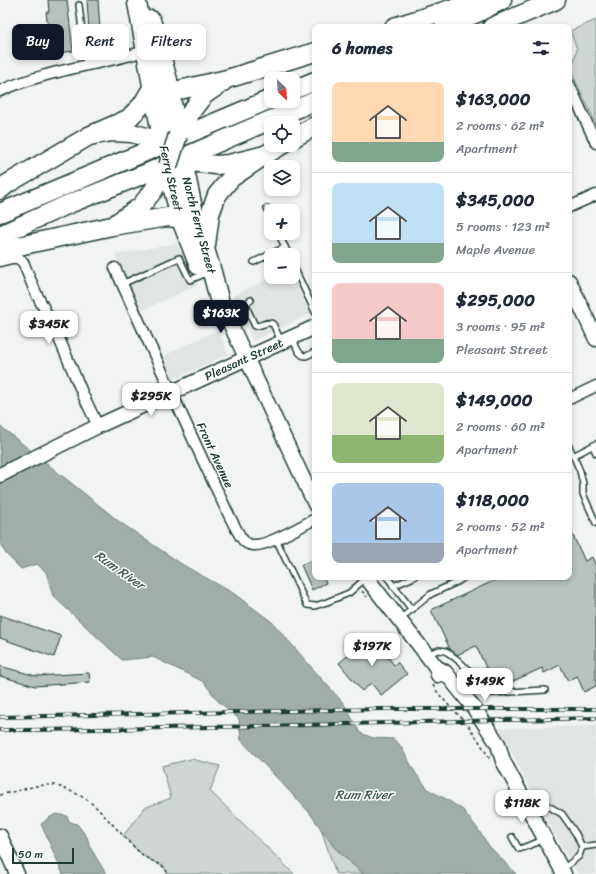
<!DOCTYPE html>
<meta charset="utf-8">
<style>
body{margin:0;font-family:Sriracha,sans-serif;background:#f6f6f7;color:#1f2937;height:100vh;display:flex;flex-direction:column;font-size:15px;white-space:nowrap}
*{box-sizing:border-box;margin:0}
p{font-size:13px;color:#747a83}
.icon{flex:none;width:22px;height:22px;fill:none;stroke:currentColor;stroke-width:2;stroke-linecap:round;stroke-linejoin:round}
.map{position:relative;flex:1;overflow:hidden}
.sheet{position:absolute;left:312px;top:24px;width:260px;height:556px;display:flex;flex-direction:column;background:#fff;border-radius:8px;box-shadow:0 2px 6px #0003}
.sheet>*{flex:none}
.hud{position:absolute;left:12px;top:24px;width:240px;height:36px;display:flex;gap:8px}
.needle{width:26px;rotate:155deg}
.fabs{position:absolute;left:264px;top:72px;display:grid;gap:8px}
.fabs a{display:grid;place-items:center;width:36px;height:36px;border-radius:8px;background:#fff;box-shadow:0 2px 6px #0003;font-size:20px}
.scale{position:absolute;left:12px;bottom:10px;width:62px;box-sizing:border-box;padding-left:4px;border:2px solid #1f3d34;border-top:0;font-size:11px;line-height:14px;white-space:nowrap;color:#1f3d34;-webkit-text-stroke:3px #fff;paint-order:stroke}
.price{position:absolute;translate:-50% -34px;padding:0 9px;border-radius:8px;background:#fff;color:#222;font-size:13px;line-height:26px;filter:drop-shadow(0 1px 2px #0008)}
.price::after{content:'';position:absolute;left:50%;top:24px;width:12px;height:9px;margin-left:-6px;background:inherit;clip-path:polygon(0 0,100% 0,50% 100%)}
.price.current{background:#111827;color:#fff}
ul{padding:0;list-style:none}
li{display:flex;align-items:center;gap:12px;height:100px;padding:0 20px}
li+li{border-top:1px solid #e0e1e3}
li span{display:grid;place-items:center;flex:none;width:112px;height:80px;border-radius:8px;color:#555}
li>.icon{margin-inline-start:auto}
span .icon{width:48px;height:48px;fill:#fffc;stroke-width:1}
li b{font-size:17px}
h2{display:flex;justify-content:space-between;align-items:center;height:48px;padding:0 20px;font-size:17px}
.tag{padding:0 14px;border-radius:8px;background:#fff;box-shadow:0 2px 6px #0003;font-size:14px;line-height:36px}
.tag.current{background:#111827;color:#fff}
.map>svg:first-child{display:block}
.built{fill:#e0e4e3}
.green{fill:#ced5d3;stroke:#768984}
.water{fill:#a1adaa;stroke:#6d807b}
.building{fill:#b7c1bd;stroke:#1f3d34}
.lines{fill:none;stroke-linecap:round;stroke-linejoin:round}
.lane-casing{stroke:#1f3d34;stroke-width:8}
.street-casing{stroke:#1f3d34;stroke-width:13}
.secondary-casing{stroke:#1f3d34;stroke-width:17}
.highway-casing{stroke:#1f3d34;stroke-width:21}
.path{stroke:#1f3d34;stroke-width:1.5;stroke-dasharray:3 3;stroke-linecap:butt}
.lane{stroke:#fff;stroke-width:5}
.street{stroke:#fff;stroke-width:10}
.secondary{stroke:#fff;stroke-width:14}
.highway{stroke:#fff;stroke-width:18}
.rail-casing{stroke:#1f3d34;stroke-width:4}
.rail{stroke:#fff;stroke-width:2.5;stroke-dasharray:8;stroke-linecap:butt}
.highway-bridge-casing{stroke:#1f3d34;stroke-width:21;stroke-linecap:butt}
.highway-bridge{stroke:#fff;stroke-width:18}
.labels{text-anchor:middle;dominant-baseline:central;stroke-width:3;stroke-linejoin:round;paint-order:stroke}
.street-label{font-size:12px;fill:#1f3d34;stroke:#fff}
.water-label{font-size:13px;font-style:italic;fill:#465f57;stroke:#fff}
</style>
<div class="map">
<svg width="596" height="874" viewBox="0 0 596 874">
<rect width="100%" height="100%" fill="#f2f3f3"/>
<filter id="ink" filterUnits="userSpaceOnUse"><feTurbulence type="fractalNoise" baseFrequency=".025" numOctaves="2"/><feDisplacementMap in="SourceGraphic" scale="8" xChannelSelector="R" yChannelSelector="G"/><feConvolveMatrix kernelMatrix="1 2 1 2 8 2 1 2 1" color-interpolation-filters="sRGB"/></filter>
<g filter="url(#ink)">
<g class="built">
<polygon points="177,243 198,285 140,311 115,255"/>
<polygon points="293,276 310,314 253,341 233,296 272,277 293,277"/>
<polygon points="218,330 228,354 172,380 161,357"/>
<polygon points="596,726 596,874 578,874 550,826 499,728"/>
</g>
<g class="green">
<polygon points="596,20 596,124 571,71 577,49 570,31"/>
<polygon points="191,759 220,766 210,791 294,874 168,874 164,867 145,857 136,849 123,836 144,808 171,798 162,766"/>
<polygon points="321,829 334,847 363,874 336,874"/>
</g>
<g class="water">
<polygon points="0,426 121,523 183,565 233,593 272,622 313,669 344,704 360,733 373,738 393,739 400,745 416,774 429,790 446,799 463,810 477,828 489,846 516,874 363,874 334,847 309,812 241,740 239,719 217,700 204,682 153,657 122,660 53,596 46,572 37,564 21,569 6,554 0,544"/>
<polygon points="56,814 67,816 69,821 73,823 77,824 87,837 90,847 106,874 63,874 41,824 44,822 47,819"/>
</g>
<g class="building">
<polygon points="48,0 67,0 73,51 51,54 46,12 49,12"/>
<polygon points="87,0 98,0 100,30 89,31"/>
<polygon points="569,527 585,561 592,557 596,567 596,686 584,692 577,676 568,681 560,665 544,673 542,668 496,689 476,646 457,655 450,649 431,610 502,577 569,577"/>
<polygon points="315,559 315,577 323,577 326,583 312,590 301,565"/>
<polygon points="0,615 61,636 54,657 0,638"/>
<polygon points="371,636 394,665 397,662 407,674 381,695 371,683 362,691 339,663"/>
<polygon points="0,666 36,676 89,673 90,682 35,686 0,676"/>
</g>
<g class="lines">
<defs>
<g id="lane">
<polyline points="79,5 86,65"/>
<polyline points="267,208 271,217"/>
<polyline points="278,233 289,255"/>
<polyline points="254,262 285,247"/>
<polyline points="293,265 315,312"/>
<polyline points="122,284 179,258 190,280 202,275"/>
<path d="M251,300L246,303V306L255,326C261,327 267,320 273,324L281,341"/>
<path d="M293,339C295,344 299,357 306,356C309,355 312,353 315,352"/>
<polyline points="569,446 580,471 583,484 583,494 596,523"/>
<polyline points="593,446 596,453"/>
<polyline points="573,456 596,444"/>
<polyline points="276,539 307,605 315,606 327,602 349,593 366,578"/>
<polyline points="387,577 412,610"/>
<polyline points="393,586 414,577"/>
<polyline points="400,619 431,594 459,581 465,577"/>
<polyline points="427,654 439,650 446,651 459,661 492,693 545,690"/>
<polyline points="527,800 543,803 562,814 576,834 582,847 579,856 563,869"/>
<polyline points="512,837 519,849 536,843 544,838"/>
<polyline points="582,847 596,845"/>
</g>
<g id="street">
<polyline points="569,84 596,143"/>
<path d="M0,91C29,78 61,71 92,64C110,60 129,57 146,50"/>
<polyline points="569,207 596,195"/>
<polyline points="0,261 12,258 18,258 23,262 35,291 58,336 84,397 98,426"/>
<path d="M115,268C148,341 181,414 215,486C220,496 238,537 245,542C247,544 252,545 254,545C268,546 301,526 315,519"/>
<polyline points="569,399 596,386"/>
</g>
<g id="secondary">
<polyline points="569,281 596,339"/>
<polyline points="219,299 242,349 315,504"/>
<path id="s1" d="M0,475L98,426L315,327"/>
<polyline points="366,577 426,654 436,667 438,675"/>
<polyline points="436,667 445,672 474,708 498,744 503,761 564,874"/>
<polyline points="0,836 17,874"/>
</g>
<g id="highway">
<polyline points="151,20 168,80 178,135"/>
<polyline points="394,27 479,0"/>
<polyline points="444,27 477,13 502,0"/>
<polyline points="492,27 556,0"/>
<polyline points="293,90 315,81"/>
<polyline points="171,92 227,79 315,52"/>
<polyline points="178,135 193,109 204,95 222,83"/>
<path d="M89,136L112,132L132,133L163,142C153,96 146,49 137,3V0"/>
<polyline points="293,138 315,126"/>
<polyline points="168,166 172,186 181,220 199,266"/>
<polyline points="0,190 7,184 89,136 128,119 142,105 152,88"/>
<polyline points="0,213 271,99"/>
<polyline points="118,222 140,207 153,191 168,166"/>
<polyline points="0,235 69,204 147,173 315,101"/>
<polyline points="206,245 210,214 217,195 231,178 265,155 282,145"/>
<polyline points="0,250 112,226 168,217 176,218 181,220"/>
<polyline points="219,299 212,272 194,213 183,161 216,165 229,164 265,155"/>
</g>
</defs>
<use href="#lane" class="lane-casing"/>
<use href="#street" class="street-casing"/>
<use href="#secondary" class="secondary-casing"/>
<use href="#highway" class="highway-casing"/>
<g class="path">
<polyline points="362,591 367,597"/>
<polyline points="433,685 438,693 451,708 465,721 479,741 491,761"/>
<polyline points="0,795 36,786 45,785 55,785 75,793 86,799 95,806 136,849 145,857 164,867 168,874"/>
</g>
<use href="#lane" class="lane"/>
<use href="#street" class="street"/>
<use href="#secondary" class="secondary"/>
<use href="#highway" class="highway"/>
<defs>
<g id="rail">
<polyline points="0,717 381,709 596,709"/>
<path d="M0,730C199,729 397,722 596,718"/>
</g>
</defs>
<use href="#rail" class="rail-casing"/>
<use href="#rail" class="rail"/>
<defs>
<polyline id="highway-bridge" points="168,166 178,135"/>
</defs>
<use href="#highway-bridge" class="highway-bridge-casing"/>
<use href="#highway-bridge" class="highway-bridge"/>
</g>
</g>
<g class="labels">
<g class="street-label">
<text transform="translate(171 178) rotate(77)">Ferry Street</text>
<text transform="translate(199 225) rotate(75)">North Ferry Street</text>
<text stroke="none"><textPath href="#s1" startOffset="270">Pleasant Street</textPath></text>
<text transform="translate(215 455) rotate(65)">Front Avenue</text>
</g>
<g class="water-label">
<text transform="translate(120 570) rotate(35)">Rum River</text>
<text x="364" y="794">Rum River</text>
</g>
</g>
</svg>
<div class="fabs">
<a><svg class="needle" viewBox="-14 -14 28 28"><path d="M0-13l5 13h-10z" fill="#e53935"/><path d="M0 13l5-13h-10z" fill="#747a83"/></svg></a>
<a><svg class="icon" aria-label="locate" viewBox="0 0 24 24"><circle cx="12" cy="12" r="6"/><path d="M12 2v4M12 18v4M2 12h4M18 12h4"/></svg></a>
<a><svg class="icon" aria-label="layers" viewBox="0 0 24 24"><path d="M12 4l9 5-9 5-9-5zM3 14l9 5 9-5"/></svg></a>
<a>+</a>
<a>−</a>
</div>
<div class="scale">50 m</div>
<b class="price current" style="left:221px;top:334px">$163K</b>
<b class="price" style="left:49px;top:345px">$345K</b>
<b class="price" style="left:151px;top:417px">$295K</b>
<b class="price" style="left:372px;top:667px">$197K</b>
<b class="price" style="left:485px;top:702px">$149K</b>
<b class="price" style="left:522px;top:824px">$118K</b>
<div class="hud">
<a class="tag current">Buy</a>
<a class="tag">Rent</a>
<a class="tag">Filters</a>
</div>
<section class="sheet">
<h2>6 homes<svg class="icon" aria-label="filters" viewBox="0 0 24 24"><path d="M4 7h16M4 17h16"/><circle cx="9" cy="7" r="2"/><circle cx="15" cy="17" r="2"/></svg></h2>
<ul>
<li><span style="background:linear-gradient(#ffd9b3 75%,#7fa58c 0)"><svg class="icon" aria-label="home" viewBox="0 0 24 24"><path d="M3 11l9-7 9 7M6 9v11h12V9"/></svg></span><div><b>$163,000</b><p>2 rooms · 62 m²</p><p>Apartment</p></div></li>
<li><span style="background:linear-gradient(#bfe0f5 75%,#7fa58c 0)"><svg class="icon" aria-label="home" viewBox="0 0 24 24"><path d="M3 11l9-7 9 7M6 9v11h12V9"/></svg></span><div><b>$345,000</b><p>5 rooms · 123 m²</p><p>Maple Avenue</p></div></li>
<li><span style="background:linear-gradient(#f6c9c9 70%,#7fa58c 0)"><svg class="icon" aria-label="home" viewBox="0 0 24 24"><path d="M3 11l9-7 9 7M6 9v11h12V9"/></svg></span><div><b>$295,000</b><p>3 rooms · 95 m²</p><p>Pleasant Street</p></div></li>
<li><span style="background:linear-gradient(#dfe7d0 65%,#8fb573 0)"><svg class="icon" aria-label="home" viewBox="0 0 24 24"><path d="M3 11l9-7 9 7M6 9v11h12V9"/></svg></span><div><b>$149,000</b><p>2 rooms · 60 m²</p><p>Apartment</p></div></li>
<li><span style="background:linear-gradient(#a9c7e8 75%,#9aa5b1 0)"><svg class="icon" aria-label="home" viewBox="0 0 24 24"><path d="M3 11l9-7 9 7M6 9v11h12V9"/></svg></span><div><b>$118,000</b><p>2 rooms · 52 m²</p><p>Apartment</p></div></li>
</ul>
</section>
</div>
